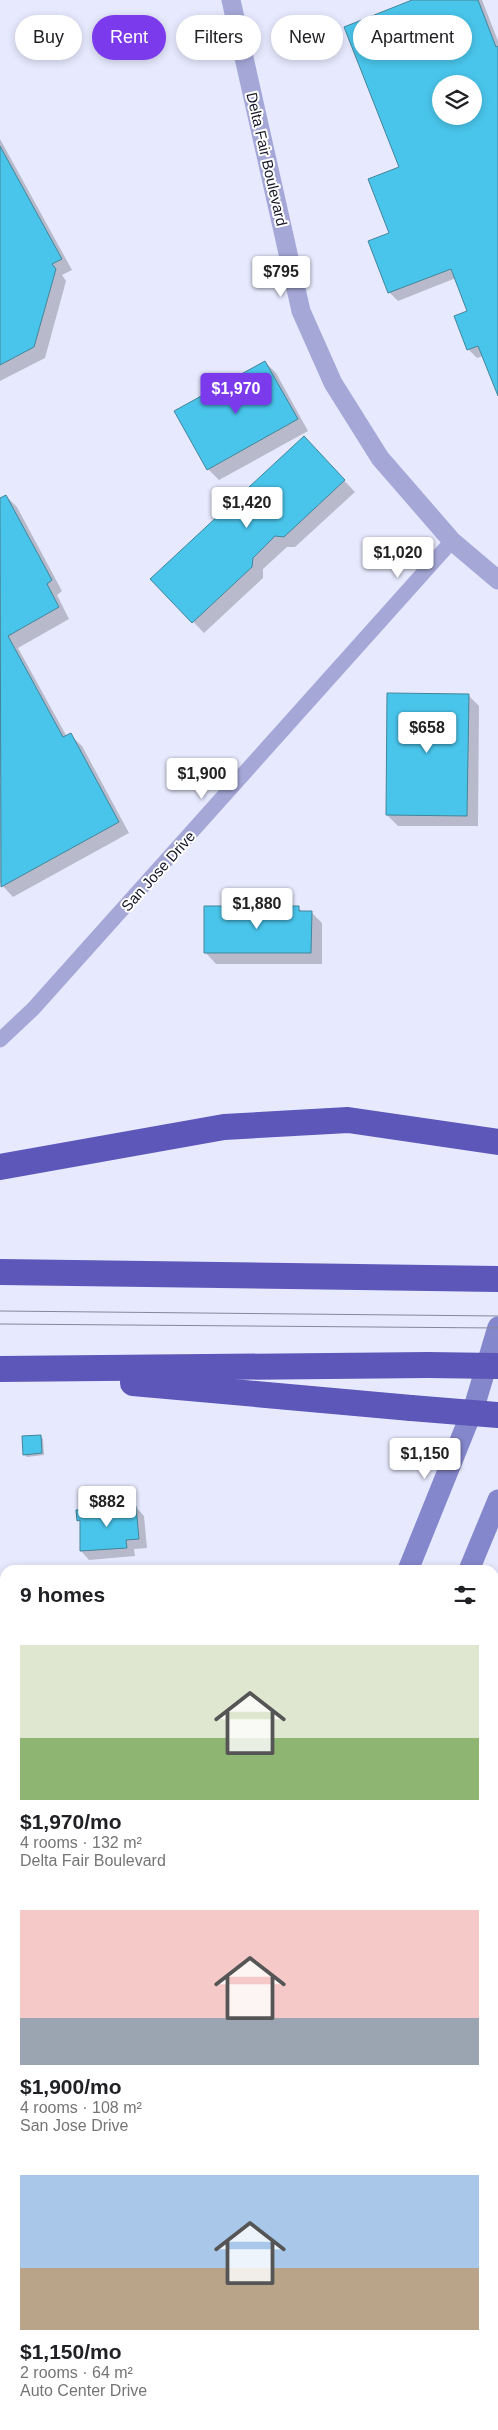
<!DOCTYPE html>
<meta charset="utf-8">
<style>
body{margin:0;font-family:Helvetica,sans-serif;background:#f2f2f2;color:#202124;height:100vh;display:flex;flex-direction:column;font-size:19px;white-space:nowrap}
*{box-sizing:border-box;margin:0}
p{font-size:16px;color:#757577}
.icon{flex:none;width:28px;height:28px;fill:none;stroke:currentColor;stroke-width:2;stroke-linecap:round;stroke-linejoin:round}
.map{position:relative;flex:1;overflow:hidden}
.panel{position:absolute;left:0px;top:1565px;width:499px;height:865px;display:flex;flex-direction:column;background:#fff;border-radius:15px 15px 0 0;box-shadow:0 2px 8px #0003}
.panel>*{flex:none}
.banner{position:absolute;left:15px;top:15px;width:469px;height:45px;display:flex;gap:10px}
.controls{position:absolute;left:432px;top:75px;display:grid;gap:10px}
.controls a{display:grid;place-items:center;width:50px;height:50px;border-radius:50%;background:#fff;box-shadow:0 2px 8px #0003;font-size:25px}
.price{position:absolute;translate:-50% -42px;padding:0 11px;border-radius:5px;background:#fff;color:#222;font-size:16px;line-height:32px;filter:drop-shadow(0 1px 2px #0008)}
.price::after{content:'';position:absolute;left:50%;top:30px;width:15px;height:11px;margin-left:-8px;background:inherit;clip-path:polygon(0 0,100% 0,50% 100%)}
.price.active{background:#7c3aed;color:#fff}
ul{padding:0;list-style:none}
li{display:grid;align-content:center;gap:10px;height:265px;padding:0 20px}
li span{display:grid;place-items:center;height:155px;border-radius:0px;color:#555}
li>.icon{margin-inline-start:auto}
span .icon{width:90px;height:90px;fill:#fffc;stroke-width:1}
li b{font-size:21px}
h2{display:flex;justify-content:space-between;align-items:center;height:60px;padding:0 20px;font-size:21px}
.tag{padding:0 18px;border-radius:22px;background:#fff;box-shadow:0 2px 8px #0003;font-size:18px;line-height:45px}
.tag.active{background:#7c3aed;color:#fff}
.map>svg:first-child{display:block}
.shadow{fill:#0003;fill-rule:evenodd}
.building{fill:#49c5eb;stroke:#43859a;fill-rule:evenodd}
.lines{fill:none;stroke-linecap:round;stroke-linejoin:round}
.minor{stroke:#a5a8d7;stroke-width:15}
.tertiary{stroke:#a5a8d7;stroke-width:19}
.secondary{stroke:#8587cc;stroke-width:21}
.motorway{stroke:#5c57b9;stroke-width:26}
.tram{stroke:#86879b;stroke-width:1}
.motorway-bridge{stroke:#5c57b9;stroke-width:26}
.labels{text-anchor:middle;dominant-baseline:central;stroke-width:4;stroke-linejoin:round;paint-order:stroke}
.street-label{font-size:15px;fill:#161629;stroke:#fff}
</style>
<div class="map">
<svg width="498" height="2430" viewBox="0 0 498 2430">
<rect width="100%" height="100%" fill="#e7e9fe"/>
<g class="shadow">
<path d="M415,0H482L498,41V393L483,356L477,358L469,350L455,317L469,311L456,278L398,301L389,292L391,234L401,167ZM441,84H474V116H441Z"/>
<polygon points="0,139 72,270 62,275 66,281 45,358 0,381"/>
<polygon points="265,362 276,373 308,431 219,480 208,469"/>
<polygon points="314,449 355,492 295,547 287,547 263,569 263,578 204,633 152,579"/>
<polygon points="6,496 17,507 62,591 57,595 69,619 18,648 67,737 70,735 82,746 129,833 13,897 0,883 0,784 3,782 0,777 0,497 1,499"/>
<polygon points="468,695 479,706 478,826 398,826 387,815"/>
<polygon points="298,908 303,912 311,912 322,923 322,964 216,964 205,952"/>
<polygon points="40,1436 43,1439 44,1455 27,1457 24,1454"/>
<polygon points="136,1507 144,1516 147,1548 134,1549 135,1556 89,1560 81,1551 81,1523 78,1520"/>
<rect x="494" y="1919" width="4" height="59"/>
<rect x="0" y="2171" width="5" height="56"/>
</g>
<g class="building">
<path d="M412,0H478L496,47L498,46V396L478,346L467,350L454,316L467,311L451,269L388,293L368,241L389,233L368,179L399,167L344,27ZM441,84H474V116H441Z"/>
<polygon points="0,146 62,259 52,264 56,269 34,347 0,365"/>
<polygon points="265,361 298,419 207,470 174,411"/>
<polygon points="304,436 345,480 284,537 275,536 253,558 252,567 192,623 150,579"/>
<polygon points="6,495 52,580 47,584 59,607 8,636 63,737 71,733 119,822 1,887 0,498"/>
<polygon points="387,693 469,694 467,816 386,815"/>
<polygon points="204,906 299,906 299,911 312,911 311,953 204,953"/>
<polygon points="41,1435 42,1453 23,1455 22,1436"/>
<polygon points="136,1506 139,1539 126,1540 127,1548 80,1551 80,1520 77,1521 76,1510"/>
<rect x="494" y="1918" width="4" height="52"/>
<polygon points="0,2170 5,2170 5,2216 0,2218"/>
<polygon points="494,2393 498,2393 498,2430 135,2430 137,2425 494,2425"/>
</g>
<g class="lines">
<g class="minor">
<polyline points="0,1040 33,1009 452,541"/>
<polyline points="0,1640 5,1640"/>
</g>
<g class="tertiary">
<polyline points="231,0 301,311 333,383 380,458 452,541 498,580"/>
<polyline points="494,2062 498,2063"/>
<polyline points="494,2095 498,2095"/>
<polyline points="0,2307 5,2307"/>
</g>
<g class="secondary">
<polyline points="408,1570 475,1404 498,1327"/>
<polyline points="469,1570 498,1500"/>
<polyline points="32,2430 34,2425"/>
<polyline points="77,2430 79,2425"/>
</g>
<g class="motorway">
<polyline points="0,1167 224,1127 348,1120 498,1142"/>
<polyline points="0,1272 498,1279"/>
<polyline points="0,1369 428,1365"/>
<polyline points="133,1383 411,1408"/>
<polyline points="494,1662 498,1663"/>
<polyline points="494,1704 498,1704"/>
</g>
<g class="tram">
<polyline points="0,1311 498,1316"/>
<polyline points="0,1324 498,1328"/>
</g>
<g class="motorway-bridge">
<polyline points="428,1365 498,1366"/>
<polyline points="411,1408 498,1415"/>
</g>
</g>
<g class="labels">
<g class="street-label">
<text transform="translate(267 159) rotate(77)">Delta Fair Boulevard</text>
<text transform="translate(158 871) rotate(-48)">San Jose Drive</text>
</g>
</g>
</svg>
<div class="controls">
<a><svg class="icon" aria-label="layers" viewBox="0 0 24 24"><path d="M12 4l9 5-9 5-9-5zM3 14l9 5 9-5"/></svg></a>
</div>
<b class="price" style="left:281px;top:298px">$795</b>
<b class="price active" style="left:236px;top:415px">$1,970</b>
<b class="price" style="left:247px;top:529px">$1,420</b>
<b class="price" style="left:398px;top:579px">$1,020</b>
<b class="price" style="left:427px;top:754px">$658</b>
<b class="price" style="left:202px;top:800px">$1,900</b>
<b class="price" style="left:257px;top:930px">$1,880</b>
<b class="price" style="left:425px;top:1480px">$1,150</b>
<b class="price" style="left:107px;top:1528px">$882</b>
<div class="banner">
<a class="tag">Buy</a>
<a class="tag active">Rent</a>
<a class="tag">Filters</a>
<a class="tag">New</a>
<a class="tag">Apartment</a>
</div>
<section class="panel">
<h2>9 homes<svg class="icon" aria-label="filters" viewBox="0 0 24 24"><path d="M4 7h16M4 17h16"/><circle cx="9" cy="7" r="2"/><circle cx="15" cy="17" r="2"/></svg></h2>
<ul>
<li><span style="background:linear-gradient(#dfe7d0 60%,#8fb573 0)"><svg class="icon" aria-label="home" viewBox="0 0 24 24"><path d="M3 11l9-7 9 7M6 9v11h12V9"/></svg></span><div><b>$1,970/mo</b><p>4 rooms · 132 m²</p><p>Delta Fair Boulevard</p></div></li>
<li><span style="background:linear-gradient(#f6c9c9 70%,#9aa5b1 0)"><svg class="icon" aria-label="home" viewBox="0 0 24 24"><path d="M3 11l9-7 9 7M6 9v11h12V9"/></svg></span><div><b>$1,900/mo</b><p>4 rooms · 108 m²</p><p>San Jose Drive</p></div></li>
<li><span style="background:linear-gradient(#a9c7e8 60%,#b9a48a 0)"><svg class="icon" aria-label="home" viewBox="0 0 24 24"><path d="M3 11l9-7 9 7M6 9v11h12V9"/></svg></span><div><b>$1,150/mo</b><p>2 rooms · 64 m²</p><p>Auto Center Drive</p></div></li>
</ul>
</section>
</div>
